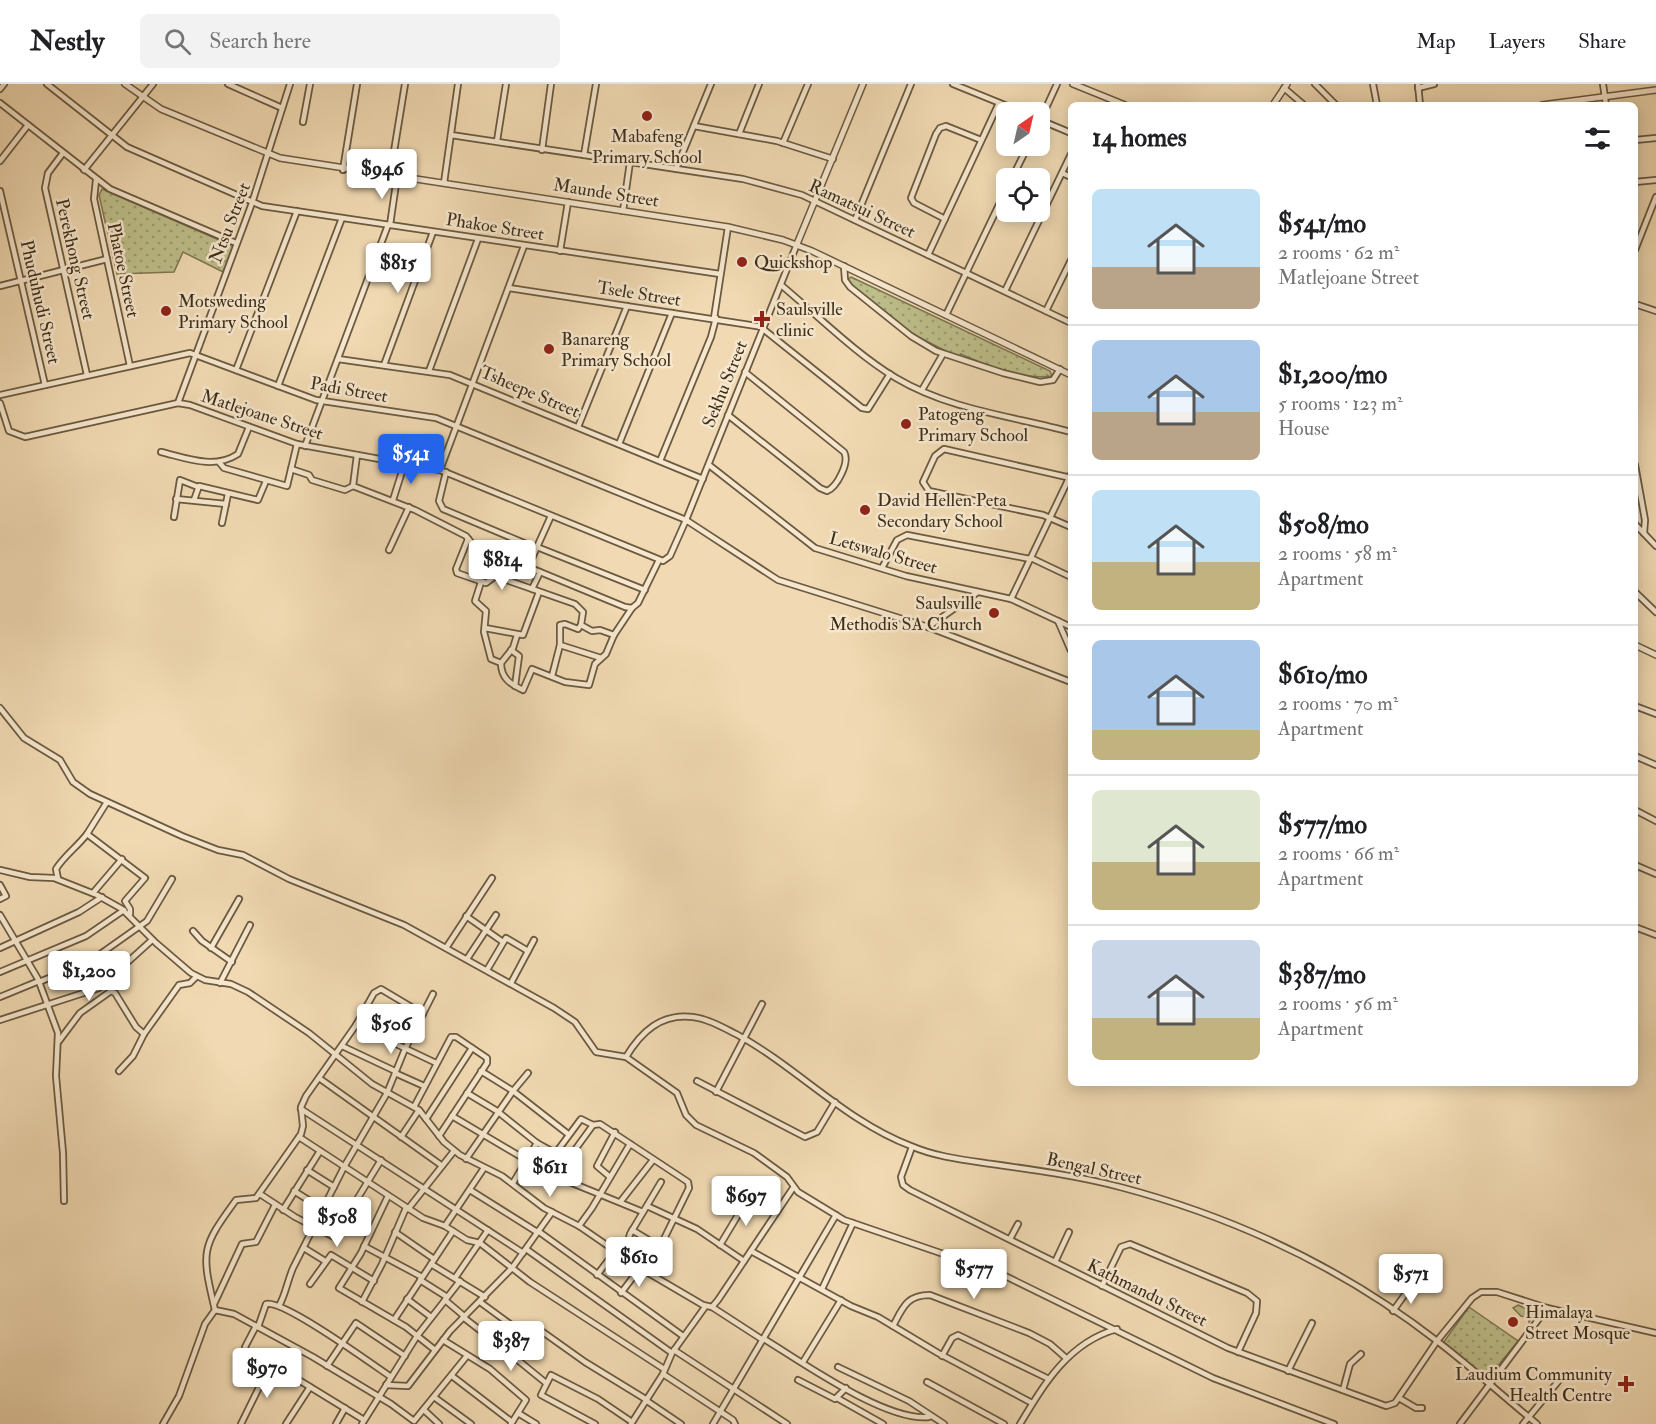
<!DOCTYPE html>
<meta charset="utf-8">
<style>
body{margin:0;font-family:"IM FELL Double Pica",serif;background:#f2f2f2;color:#202124;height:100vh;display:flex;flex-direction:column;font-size:22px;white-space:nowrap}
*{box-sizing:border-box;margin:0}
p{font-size:20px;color:#757577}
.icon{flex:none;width:33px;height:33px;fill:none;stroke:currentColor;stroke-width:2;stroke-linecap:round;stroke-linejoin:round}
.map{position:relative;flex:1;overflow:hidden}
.drawer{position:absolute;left:1068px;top:18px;width:570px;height:984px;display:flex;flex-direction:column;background:#fff;border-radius:9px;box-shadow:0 3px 15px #0003}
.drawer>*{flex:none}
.needle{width:39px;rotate:34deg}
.buttons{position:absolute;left:996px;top:18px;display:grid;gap:12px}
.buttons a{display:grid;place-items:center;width:54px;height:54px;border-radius:9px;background:#fff;box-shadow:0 3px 15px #0003;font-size:30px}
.price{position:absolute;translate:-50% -51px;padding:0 14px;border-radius:6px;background:#fff;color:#222;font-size:20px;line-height:39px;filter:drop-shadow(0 2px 3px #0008)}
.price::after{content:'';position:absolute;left:50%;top:36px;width:18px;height:14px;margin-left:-9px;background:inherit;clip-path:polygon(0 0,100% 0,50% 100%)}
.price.selected{background:#2563eb;color:#fff}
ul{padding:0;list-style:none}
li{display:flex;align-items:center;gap:18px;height:150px;padding:0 24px}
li+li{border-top:2px solid #e0e0e0}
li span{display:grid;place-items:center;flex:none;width:168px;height:120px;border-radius:9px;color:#555}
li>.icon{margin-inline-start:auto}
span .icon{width:72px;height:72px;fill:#fffc;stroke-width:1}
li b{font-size:26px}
h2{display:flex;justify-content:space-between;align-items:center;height:72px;padding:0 24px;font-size:26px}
header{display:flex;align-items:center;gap:36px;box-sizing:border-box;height:84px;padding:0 30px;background:#fff;border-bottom:2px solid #e0e0e0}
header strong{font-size:28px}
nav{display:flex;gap:33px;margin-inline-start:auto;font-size:21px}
.search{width:420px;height:54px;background:#f2f2f2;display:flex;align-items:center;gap:15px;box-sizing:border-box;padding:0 21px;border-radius:9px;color:#757577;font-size:22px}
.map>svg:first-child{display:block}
.grass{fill:url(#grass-dots);stroke:#7e7652;stroke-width:1.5}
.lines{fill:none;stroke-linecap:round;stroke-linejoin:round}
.minor-casing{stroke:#6b5a40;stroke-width:8}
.tertiary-casing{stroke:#6b5a40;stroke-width:8}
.minor{stroke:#f6e7ce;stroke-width:4.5}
.tertiary{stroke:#f6e7ce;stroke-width:5}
.poi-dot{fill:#8f2418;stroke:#f6e7ce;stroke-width:2}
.labels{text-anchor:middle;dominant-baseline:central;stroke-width:5;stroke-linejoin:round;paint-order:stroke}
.poi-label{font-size:18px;fill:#3e2f1a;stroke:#f6e7ce;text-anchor:start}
.street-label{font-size:18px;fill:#3e2f1a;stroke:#f6e7ce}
</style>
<header>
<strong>Nestly</strong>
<div class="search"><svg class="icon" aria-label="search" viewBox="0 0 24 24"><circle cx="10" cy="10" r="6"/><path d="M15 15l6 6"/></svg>Search here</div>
<nav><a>Map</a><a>Layers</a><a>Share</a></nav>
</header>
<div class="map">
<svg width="1656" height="1340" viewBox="0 0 1656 1340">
<defs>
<pattern id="grass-dots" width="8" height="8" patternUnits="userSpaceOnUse" patternTransform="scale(1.5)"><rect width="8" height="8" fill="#bdbe8a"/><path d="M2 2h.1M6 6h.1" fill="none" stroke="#9b9b70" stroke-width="1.8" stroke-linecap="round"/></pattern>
</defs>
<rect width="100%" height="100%" fill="#f1dab3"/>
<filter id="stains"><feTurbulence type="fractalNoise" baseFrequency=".00333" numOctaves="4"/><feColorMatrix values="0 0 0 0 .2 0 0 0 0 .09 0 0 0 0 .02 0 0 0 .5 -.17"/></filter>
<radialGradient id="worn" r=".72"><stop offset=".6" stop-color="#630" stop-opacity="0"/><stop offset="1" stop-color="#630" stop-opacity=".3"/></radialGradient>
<g class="grass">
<polygon points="102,105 233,162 223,188 183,168 174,188 117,190 99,111"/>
<path d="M851,193L1050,287L1052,292C1021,296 989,282 961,270L958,273L916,252L849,199L847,196Z"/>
<polygon points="1518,1221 1536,1229 1529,1238 1529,1234 1521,1232 1513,1224"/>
<polygon points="1469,1223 1518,1257 1489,1293 1485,1293 1443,1259"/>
</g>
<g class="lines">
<defs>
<g id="minor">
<polyline points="47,0 127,63 262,122 720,190"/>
<polyline points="228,0 282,24"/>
<polyline points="953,0 1022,28"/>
<polyline points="1315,0 1336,21"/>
<polyline points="1373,0 1377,21"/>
<polyline points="1418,0 1420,21"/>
<polyline points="1603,0 1606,21"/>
<polyline points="1284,4 1304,21"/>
<polyline points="1418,4 1434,0"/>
<polyline points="0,5 4,0"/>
<polyline points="0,19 110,105 236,159"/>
<polyline points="1040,36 1071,49"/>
<polyline points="1040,37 1057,0"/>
<polyline points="303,38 310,0"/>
<polyline points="694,42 777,57 833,75"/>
<polyline points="739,50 759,0"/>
<polyline points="451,51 743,95 802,111 1071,239"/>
<polyline points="1635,56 1656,54"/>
<polyline points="497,57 506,0"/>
<polyline points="783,59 808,0"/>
<polyline points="542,66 551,0"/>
<polyline points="63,69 48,89 45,104 87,291"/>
<polyline points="584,71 596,0"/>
<polyline points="0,77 28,41"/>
<polyline points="676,85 711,0"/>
<polyline points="84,86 153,0"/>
<polyline points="343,86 357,0"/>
<polyline points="1062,89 1071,93"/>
<polyline points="390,92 405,0"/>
<polyline points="1012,94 1028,62"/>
<polyline points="96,96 94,115 130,282"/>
<polyline points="1635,98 1656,96"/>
<polyline points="444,99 458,0"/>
<polyline points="0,107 45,301"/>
<polyline points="623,127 630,78"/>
<polyline points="945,135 914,119 911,114 936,50 940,44 946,42 981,56"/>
<polyline points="855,136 911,0"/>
<polyline points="390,141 397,93"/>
<polyline points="1635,166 1656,113"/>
<polyline points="560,167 568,118"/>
<polyline points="928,171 999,19"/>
<polyline points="844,182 845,196 850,203 911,252 936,267 1003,289 1040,298 1053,296 1060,285"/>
<path d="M781,201C817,231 856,270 896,294C950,326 1012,332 1071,348"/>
<polyline points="0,202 107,175"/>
<polyline points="509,204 763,243"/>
<polyline points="1005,207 1071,70"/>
<polyline points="1635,220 1656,227"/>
<polyline points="1046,227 1071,176"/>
<polyline points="946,231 1006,106"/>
<polyline points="714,234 728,143"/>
<polyline points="763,245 862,324 868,325 890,290"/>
<polyline points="338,275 450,291 703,395"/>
<polyline points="384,281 433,148"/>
<polyline points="236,286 297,127"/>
<polyline points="429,287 478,155"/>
<polyline points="278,302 342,134"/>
<polyline points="922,306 943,270"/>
<polyline points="0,311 190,269 316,316 436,334 686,436 778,496 928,543 1071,598"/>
<polyline points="0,319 9,347 25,353 178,319 190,321 297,360 440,386 663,477 670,472 686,436 797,160"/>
<polyline points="178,319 252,119 290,0"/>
<path d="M728,331L820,404L827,407C837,403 850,378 844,368L745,288"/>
<polyline points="578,343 627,222"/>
<polyline points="619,360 672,229"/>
<polyline points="305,362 388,141"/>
<path d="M161,368C186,374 214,386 238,370L249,343"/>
<polyline points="357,371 353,402 415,426 466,452 474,462 492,471 528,483 625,523 632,524 638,519 659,476"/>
<polyline points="660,377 711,253 716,234"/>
<polyline points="219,378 224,384 287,402 297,360"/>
<polyline points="709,381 815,464 906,492 1011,515 1071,543"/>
<polyline points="1635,381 1645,436 1644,449"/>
<polyline points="291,385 309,391 312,396 345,406 353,402"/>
<polyline points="440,386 524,162"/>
<polyline points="446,388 439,417 443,425 536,464"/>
<polyline points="1071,394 944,365 935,372 923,398 929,407 1043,431 1071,443"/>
<polyline points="176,415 226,420"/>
<polyline points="194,416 199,402 258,416 266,397"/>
<polyline points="393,416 405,378"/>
<polyline points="174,433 180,396 198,403"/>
<polyline points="222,439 228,410"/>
<polyline points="1635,440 1656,462"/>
<polyline points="468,455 456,485 457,489 486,499 494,493 498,493 575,520 583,528 581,541 592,547 600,546 614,551 632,524"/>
<polyline points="537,463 645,506"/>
<polyline points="389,466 409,423"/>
<polyline points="1031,474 1071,493"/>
<polyline points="528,483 551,432"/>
<polyline points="882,484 897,456 907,451 1030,475"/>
<polyline points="481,498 475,517 486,527 484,548 491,575 501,579"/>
<polyline points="532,505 540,488"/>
<polyline points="1635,508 1656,528"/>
<polyline points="1011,515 1071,390"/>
<polyline points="1058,537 1071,567"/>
<polyline points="928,543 978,508"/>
<polyline points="485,544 523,551 539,508"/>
<path d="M517,551L513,564L501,579C501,594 510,600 523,606L532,585L565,598L589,601L595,580L606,570L614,551"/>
<polyline points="560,561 601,574"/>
<polyline points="511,566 519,572 515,602"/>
<polyline points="552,592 560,561 560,541 565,540 578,545 581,541"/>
<polyline points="1635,622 1656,630"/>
<polyline points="0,624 24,654 60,676 73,698 90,710 182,752 218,766 243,771 289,795 404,841 554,924 575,938 596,968 626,973"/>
<polyline points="1635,672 1656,681"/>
<polyline points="107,718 87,750 145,794 125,817 130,825 130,830"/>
<polyline points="1635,726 1656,737"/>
<polyline points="1635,781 1656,790"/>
<polyline points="0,786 30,793 54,794 97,811 122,825 156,859 191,889 205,896 231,900 248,908 309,949 372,1000 419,1026 444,1058 460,1071 502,1092 544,1124 579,1142 640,1184 703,1221 712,1223 763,1256"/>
<path d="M58,795L56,785C64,772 78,762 87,750"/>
<polyline points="0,801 6,812 0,815"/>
<polyline points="93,809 122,775"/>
<polyline points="0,831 38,895 58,949 56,992 63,1069 64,1117"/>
<polyline points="466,832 503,858"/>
<polyline points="1635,843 1656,851"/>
<polyline points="193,847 202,857 232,878"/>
<polyline points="0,864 79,828 102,813"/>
<polyline points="211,864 239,815"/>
<polyline points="446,864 492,794"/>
<polyline points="467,875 496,831"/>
<polyline points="487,886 506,854 528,867"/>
<polyline points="0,888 86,852 124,826"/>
<polyline points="39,898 89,878 147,837 172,795"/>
<polyline points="220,899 250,841"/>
<polyline points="511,899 534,856"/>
<polyline points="0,913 39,897"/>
<polyline points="367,922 414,946"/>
<polyline points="0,936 99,904 152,856"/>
<polyline points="356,941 436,979"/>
<polyline points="59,957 80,929 111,907 115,909 136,943 144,950 179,901 190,899 196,893"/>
<polyline points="342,962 395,987"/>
<polyline points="119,987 133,972 144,950"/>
<polyline points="395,989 424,1002"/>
<polyline points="528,989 513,1007 568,1050"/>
<polyline points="319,994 441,1081"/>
<polyline points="697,997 805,1053 817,1048 835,1018"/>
<polyline points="716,1008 762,920"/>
<polyline points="467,1009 497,1027 537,1059 566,1075 569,1074 593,1041"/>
<polyline points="414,1023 451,953 456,953 487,974 487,979 439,1052"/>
<polyline points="301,1025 523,1169"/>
<polyline points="452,1032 550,1090 643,1128"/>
<polyline points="426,1035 472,964"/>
<polyline points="299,1053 423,1134 445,1142 484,1084"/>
<polyline points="401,1053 419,1026"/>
<polyline points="912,1063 901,1093 903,1101 910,1106 1228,1264 1386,1322 1395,1319 1437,1257 1472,1214 1481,1208 1497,1208 1547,1224 1656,1249"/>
<polyline points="555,1070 581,1035 593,1041 600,1040 688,1098 689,1104 660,1163 632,1146"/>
<polyline points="466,1075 513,1007 481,987"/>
<polyline points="307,1086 334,1103"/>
<polyline points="610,1093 597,1082 615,1048"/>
<polyline points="513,1099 537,1059"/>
<polyline points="470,1106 537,1148"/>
<polyline points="294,1107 323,1125"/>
<polyline points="260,1110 295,1133 334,1153 381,1076"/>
<polyline points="388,1112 361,1169 339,1204 406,1243 435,1266"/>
<polyline points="621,1117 653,1076"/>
<polyline points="647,1122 697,1145 744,1177"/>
<polyline points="324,1124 368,1150"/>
<polyline points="408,1125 454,1067"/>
<polyline points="283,1126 320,1067"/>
<polyline points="445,1142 467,1156 480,1159 530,1198 664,1285"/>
<polyline points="579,1142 592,1124 630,1060"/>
<polyline points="538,1147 683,1252"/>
<polyline points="395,1148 434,1175"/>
<polyline points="1010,1155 1018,1140"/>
<polyline points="720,1161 750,1111"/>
<polyline points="364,1162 422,1193"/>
<polyline points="304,1164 325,1177"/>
<polyline points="526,1165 672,1269"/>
<polyline points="751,1167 851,1222 878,1233 938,1269 1032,1319"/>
<polyline points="624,1172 630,1150 661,1098"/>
<polyline points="1055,1178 1069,1148"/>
<polyline points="431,1180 485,1213"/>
<polyline points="597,1191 616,1166"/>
<polyline points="455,1194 488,1146"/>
<polyline points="420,1196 447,1213"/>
<polyline points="310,1200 331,1171 374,1197"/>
<polyline points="1102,1202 1121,1163 1130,1160 1247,1209 1257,1217 1256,1229 1238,1268"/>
<polyline points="822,1205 853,1139"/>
<polyline points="621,1209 640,1184"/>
<polyline points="407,1215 431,1233"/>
<polyline points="445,1216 464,1232"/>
<polyline points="362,1218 382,1180 406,1124"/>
<polyline points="480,1218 521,1248"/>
<polyline points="214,1220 242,1160 256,1158 275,1121"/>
<path d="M279,1222C286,1209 287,1198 293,1184L344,1083L387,1009L405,965L433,910"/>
<polyline points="705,1223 672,1269 663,1290 733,1336 735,1340"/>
<polyline points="712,1223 718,1216 793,1104"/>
<path d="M215,1226C201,1167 201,1164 236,1116L256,1114L301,1050L303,1042L301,1023L306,1012L356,941L374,909L381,905L423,930"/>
<polyline points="1393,1227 1411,1202"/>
<polyline points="463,1233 508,1268 523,1245 533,1241 585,1278 647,1316"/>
<polyline points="394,1236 453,1147"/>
<polyline points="256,1242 245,1263 247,1268 271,1279 364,1336"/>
<path d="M893,1242C903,1223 907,1211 930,1211L1029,1249L1050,1260L1066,1274"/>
<path d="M258,1243L266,1220C283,1215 372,1280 391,1293"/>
<path d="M764,1255C802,1278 886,1338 929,1333"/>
<polyline points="443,1256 490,1285 526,1316 511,1340"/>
<polyline points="674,1266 787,1340"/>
<polyline points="508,1268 546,1299"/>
<polyline points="942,1272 952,1254 958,1251 1049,1295"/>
<polyline points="803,1278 841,1216"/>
<polyline points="327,1282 356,1239 405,1272"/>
<polyline points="838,1283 909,1317 944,1340"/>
<polyline points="283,1287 295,1265"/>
<polyline points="1288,1287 1312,1239"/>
<polyline points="452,1292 512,1338"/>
<polyline points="798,1296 835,1315 846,1304"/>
<polyline points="927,1298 1004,1340"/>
<polyline points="386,1301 408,1302 450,1247 512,1184 552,1128"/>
<polyline points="1343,1306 1350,1280 1361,1270"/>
<polyline points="434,1313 471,1340"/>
<polyline points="837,1314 883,1340"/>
<polyline points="1399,1314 1416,1324 1422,1324"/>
<polyline points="647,1317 681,1340"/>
<polyline points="424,1326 439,1340"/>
<polyline points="518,1329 536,1340"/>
<polyline points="163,1340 179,1312 205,1240 215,1226 234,1230 313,1273 391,1320 414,1337 466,1273"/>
<polyline points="241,1340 271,1279"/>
<polyline points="286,1340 310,1303"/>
<polyline points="336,1340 345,1324"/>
<polyline points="362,1340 417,1252 460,1197"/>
<polyline points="595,1340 541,1311 551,1291 598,1315 632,1338"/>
<polyline points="631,1340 663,1290"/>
<polyline points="713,1340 836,1131"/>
<path d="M1020,1340C1044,1300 1069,1258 1117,1245"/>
<path d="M1334,1340L1213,1294L999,1189L844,1136L798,1108L787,1093L754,1069L696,1041L686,1031L677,1009L626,973C641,948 661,929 693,933C708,935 722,943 736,950C797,983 845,1037 911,1062C936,1073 965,1076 992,1080C1035,1086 1078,1092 1120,1103C1234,1133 1343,1184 1437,1257C1471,1283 1504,1313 1537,1340"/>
<polyline points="1460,1340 1547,1224"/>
<polyline points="1523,1340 1561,1294 1568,1290"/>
</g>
<g id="tertiary">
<polyline points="125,0 161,25 280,74 728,143 783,156 812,167 1071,291"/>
<polyline points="1073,0 1125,21"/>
<polyline points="1273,21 1287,0"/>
<polyline points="1542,21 1656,6"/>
<polyline points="797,160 863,0"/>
<polyline points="1635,561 1656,571"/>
</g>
</defs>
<use href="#minor" class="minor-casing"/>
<use href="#tertiary" class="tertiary-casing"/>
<use href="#minor" class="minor"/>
<use href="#tertiary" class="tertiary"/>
</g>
<g class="poi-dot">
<circle cx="647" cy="32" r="6"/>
<circle cx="742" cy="178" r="6"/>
<circle cx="166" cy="227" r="6"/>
<path d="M759 226h6v6h6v6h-6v6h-6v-6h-6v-6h6z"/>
<circle cx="549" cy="265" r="6"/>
<circle cx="906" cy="340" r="6"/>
<circle cx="865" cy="426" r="6"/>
<circle cx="994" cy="529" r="6"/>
<circle cx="1513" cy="1238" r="6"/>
<path d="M1623 1291h6v6h6v6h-6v6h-6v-6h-6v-6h6z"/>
</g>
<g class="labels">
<g class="poi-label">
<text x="647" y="52" text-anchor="middle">Mabafeng<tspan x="647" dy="21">Primary School</tspan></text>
<text x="754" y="178">Quickshop</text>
<text x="178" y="217">Motsweding<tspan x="178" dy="21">Primary School</tspan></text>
<text x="776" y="225">Saulsville<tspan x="776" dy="21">clinic</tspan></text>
<text x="561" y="255">Banareng<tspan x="561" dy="21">Primary School</tspan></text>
<text x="918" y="330">Patogeng<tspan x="918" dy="21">Primary School</tspan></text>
<text x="877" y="416">David Hellen Peta<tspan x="877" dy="21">Secondary School</tspan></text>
<text x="982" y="519" text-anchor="end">Saulsville<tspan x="982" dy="21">Methodis SA Church</tspan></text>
<text x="1525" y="1228">Himalaya<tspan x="1525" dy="21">Street Mosque</tspan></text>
<text x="1612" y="1290" text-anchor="end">Laudium Community<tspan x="1612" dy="21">Health Centre</tspan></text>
</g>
<g class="street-label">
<text transform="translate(606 109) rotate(9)">Maunde Street</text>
<text transform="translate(862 125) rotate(25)">Ramatsui Street</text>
<text transform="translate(230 139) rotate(-69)">Ntsu Street</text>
<text transform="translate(495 143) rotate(9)">Phakoe Street</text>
<text transform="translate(75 175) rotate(77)">Perekhong Street</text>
<text transform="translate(123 186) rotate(78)">Phatoe Street</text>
<text transform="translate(639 210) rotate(9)">Tsele Street</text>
<text transform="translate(40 218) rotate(77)">Phuduhudi Street</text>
<text transform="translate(725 300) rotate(-68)">Sekhu Street</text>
<text transform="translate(349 306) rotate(10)">Padi Street</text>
<text transform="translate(530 308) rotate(23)">Tsheepe Street</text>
<text transform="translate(262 331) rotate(18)">Matlejoane Street</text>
<text transform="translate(883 469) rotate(16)">Letswalo Street</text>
<text transform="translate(1094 1085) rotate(12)">Bengal Street</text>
<text transform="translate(1147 1209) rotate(26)">Kathmandu Street</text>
</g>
</g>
<rect width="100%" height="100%" filter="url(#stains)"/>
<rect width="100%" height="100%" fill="url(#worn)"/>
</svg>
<div class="buttons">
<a><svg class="needle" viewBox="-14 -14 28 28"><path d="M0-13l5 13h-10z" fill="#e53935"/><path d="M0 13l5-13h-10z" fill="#757577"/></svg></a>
<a><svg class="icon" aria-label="locate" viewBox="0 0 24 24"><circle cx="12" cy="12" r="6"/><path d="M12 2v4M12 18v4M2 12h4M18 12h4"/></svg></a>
</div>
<b class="price" style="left:382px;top:116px">$946</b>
<b class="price" style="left:398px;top:210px">$815</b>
<b class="price selected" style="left:411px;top:401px">$541</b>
<b class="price" style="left:502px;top:507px">$814</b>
<b class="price" style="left:89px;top:918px">$1,200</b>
<b class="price" style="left:391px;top:971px">$506</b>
<b class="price" style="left:550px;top:1114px">$611</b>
<b class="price" style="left:746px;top:1143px">$697</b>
<b class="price" style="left:337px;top:1164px">$508</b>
<b class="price" style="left:639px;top:1204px">$610</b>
<b class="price" style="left:974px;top:1216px">$577</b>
<b class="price" style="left:1411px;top:1221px">$571</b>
<b class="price" style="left:511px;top:1288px">$387</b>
<b class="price" style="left:267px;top:1315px">$970</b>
<section class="drawer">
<h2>14 homes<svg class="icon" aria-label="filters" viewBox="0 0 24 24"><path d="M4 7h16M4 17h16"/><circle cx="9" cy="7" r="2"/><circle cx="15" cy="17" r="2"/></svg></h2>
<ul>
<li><span style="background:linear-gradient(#bfe0f5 65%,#b9a48a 0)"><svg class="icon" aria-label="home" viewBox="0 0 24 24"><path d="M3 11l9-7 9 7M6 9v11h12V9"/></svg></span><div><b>$541/mo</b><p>2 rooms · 62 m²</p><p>Matlejoane Street</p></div></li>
<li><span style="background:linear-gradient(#a9c7e8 60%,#b9a48a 0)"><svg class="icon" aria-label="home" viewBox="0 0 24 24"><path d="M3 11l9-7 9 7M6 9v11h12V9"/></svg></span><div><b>$1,200/mo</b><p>5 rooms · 123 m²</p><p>House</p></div></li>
<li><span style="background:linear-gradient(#bfe0f5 60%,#c2b280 0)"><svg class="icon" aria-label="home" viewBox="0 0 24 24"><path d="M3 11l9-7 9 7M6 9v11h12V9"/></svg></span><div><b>$508/mo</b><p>2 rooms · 58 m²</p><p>Apartment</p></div></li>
<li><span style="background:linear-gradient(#a9c7e8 75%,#c2b280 0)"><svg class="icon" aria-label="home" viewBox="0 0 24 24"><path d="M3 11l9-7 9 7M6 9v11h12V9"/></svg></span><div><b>$610/mo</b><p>2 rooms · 70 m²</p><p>Apartment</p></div></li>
<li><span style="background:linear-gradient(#dfe7d0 60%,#c2b280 0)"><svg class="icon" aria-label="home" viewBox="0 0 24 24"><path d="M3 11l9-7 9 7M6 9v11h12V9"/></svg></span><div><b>$577/mo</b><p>2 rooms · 66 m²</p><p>Apartment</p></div></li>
<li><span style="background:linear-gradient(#c9d6e8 65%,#c2b280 0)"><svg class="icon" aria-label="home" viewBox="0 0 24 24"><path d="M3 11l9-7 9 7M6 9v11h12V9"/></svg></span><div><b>$387/mo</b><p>2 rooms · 56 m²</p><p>Apartment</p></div></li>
</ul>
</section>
</div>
